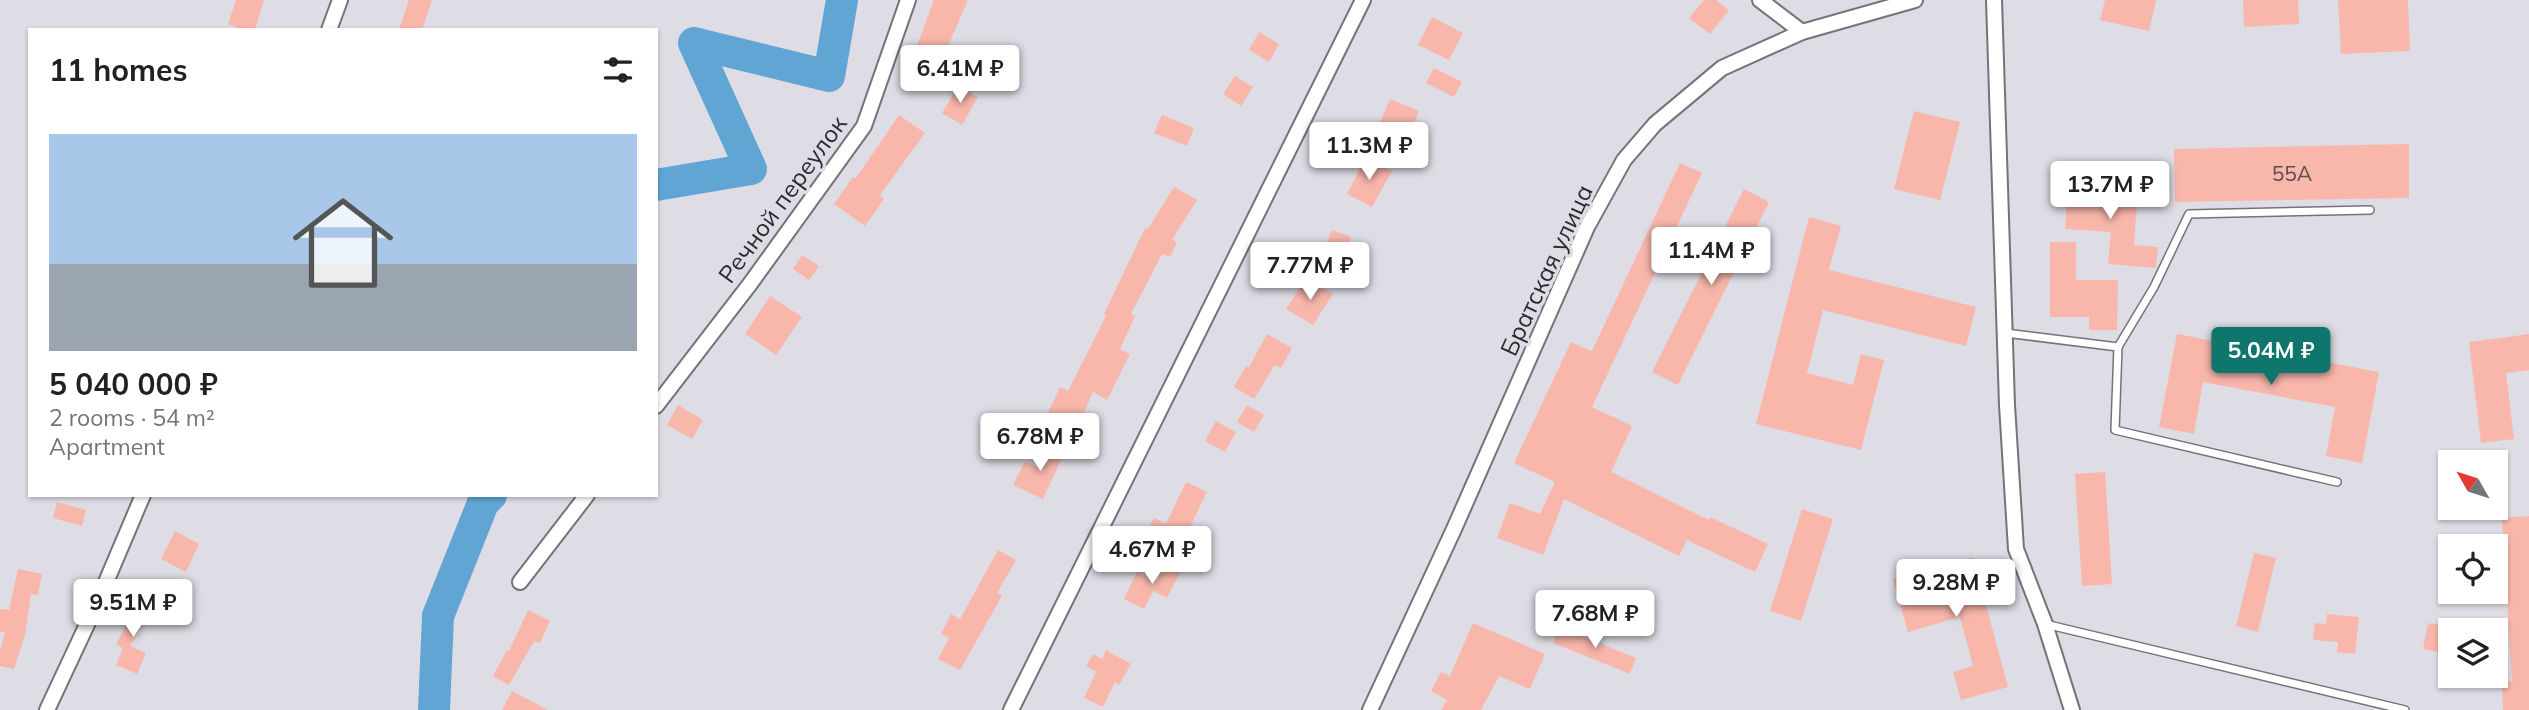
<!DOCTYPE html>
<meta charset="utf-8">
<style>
body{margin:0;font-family:Mulish,sans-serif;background:#f6f6f6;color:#202124;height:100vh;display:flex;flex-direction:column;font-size:26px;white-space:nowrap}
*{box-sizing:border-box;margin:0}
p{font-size:23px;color:#757577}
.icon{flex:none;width:38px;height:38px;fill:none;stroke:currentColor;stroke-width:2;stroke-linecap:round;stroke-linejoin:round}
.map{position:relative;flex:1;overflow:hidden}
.details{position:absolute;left:28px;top:28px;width:630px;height:469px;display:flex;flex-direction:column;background:#fff;border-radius:0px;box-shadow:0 2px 5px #0004}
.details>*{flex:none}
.needle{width:46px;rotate:309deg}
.fabs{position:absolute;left:2438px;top:450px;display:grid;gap:14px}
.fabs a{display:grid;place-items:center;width:70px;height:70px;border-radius:0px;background:#fff;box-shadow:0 2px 5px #0004;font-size:35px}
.price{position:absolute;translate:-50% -60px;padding:0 16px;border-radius:7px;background:#fff;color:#222;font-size:23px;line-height:46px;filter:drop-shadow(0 2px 4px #0008)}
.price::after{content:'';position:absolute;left:50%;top:42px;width:21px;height:16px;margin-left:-10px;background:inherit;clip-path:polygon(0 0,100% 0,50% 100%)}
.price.active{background:#0f766e;color:#fff}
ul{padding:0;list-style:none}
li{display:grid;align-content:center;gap:14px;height:371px;padding:0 21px}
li+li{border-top:2px solid #e0e0e0}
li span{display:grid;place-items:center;height:217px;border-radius:0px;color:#555}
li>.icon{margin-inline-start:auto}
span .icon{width:126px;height:126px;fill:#fffc;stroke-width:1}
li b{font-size:30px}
h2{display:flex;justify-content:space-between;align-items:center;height:84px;padding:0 21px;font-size:30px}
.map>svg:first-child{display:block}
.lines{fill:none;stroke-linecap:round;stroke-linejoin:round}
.river{stroke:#60a5d4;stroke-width:32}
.building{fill:#f9b7ac}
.lane-casing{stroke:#73737a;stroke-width:10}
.street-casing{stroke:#73737a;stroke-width:18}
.lane{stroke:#fff;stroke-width:7}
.street{stroke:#fff;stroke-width:14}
.labels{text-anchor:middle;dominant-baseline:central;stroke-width:7;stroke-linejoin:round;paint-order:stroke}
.number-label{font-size:21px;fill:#5e4d4d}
.street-label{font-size:24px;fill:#2a2a2d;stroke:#dedde6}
</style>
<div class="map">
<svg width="2529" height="710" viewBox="0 0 2529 710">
<rect width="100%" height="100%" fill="#dedde6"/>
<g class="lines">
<g class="river">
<polyline points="656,185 751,169 694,43 829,76 842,0"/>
<polyline points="434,710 438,616 483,503 491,495"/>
</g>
</g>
<g class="building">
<polygon points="236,0 264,0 255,30 244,30 228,24"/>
<polygon points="409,0 432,0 422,30 399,30"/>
<polygon points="934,0 968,0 941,62 957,68 948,92 906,75"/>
<polygon points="1704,0 1716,0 1729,10 1710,34 1689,18"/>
<polygon points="2105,0 2156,0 2149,31 2100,20"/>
<polygon points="2243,0 2298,0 2299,24 2244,27"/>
<polygon points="2338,0 2408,0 2410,51 2341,54"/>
<polygon points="1432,17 1463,33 1449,60 1418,45"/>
<polygon points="1259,32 1279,44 1269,62 1249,50"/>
<polygon points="1434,68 1462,82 1454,97 1426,83"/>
<polygon points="1235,76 1253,87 1241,106 1223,94"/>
<polygon points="958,86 978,97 962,125 942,113"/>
<polygon points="1390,99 1419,111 1407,139 1378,127"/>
<polygon points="1914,111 1960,122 1940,200 1894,189"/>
<polygon points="899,115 925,133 880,195 884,199 865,226 834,204 853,177 856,178"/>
<polygon points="1162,115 1194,128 1187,146 1154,133"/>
<polygon points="2409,144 2409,198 2175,202 2174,149"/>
<polygon points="1366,157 1392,171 1372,207 1347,194"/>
<polygon points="1680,163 1702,173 1592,407 1632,426 1611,472 1709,520 1710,517 1768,544 1755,572 1687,540 1679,556 1564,499 1543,555 1497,538 1510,503 1540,514 1555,482 1514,463 1571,342 1592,351"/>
<polygon points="2068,183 2138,188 2134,245 2158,247 2156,268 2108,264 2111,232 2065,229"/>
<polygon points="1174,187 1197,200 1172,240 1177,242 1170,257 1162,254 1131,314 1135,316 1120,349 1130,354 1107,400 1093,392 1081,419 1077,417 1062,441 1041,428 1060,387 1068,391 1106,316 1104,314 1145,228 1148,229"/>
<polygon points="1744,189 1769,202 1678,385 1652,372"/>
<polygon points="1809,217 1841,226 1829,270 1976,307 1966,346 1823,310 1807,373 1853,385 1861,354 1884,360 1861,450 1756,424"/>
<polygon points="1332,230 1351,237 1344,257 1324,250"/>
<polygon points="2050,242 2076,242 2076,280 2118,280 2117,330 2089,330 2089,317 2050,317"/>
<polygon points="802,255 819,266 809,280 793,269"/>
<polygon points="1306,278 1333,294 1313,325 1286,309"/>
<polygon points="770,296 802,317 776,355 745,334"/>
<polygon points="1267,334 1292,348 1281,368 1275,365 1254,399 1234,387 1246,366 1249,367"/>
<polygon points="2177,334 2379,372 2362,463 2326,456 2335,407 2203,382 2194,434 2159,427"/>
<polygon points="2529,334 2529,370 2506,373 2514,439 2481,443 2469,342"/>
<polygon points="678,405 703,420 692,439 667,425"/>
<polygon points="1247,405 1264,415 1254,432 1237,422"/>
<polygon points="1216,421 1236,432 1225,452 1205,441"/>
<polygon points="1051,443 1065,451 1043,499 1013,485 1025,461 1037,467"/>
<polygon points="2105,472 2112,584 2082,586 2075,474"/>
<polygon points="1186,482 1207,492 1175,558 1142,541 1154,518 1166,524"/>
<polygon points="57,502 86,510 82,526 53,518"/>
<polygon points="1802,509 1833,519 1801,621 1770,611"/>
<polygon points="2529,516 2529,710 2503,710 2502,681 2512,681 2502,518"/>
<polygon points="175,531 199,544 186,572 161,559"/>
<polygon points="998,550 1016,560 997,593 1002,596 960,670 938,659 949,638 941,634 951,614 960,619"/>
<polygon points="2254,553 2276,558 2258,632 2236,626"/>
<polygon points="1973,557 2008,687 1961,700 1953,672 1973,666 1960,617 1908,632 1893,579"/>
<polygon points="1166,564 1181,571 1167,598 1153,591 1144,609 1124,599 1137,572 1157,581"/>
<polygon points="18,569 42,574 38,595 31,594 25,635 14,669 0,666 0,651 5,632 0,632 0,609 9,610"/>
<polygon points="141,598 153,605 130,646 146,653 137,674 116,665 123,648 116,644"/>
<polygon points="528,610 550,621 540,643 534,641 509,685 493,676 507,650 509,651"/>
<polygon points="2327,614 2359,617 2355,654 2337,652 2338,642 2313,640 2315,623 2326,624"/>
<polygon points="1473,623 1545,654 1530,689 1499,676 1481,710 1441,710 1447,700 1431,691 1441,672 1450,676"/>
<polygon points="2428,623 2450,627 2450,654 2423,649"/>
<polygon points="1560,627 1636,658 1630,674 1553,643"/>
<polygon points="1106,650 1131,664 1119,685 1115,682 1103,707 1084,698 1096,672 1086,666 1093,654 1102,659"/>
<polygon points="512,691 548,710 502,710"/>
</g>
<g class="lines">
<defs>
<g id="lane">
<polyline points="2005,333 2118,347 2154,287 2189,214 2370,210"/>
<polyline points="2118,347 2115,430 2337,482"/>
<polyline points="2045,624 2405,710"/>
</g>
<g id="street">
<polyline points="1760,0 1802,32"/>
<polyline points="1994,0 2007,405 2016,549 2045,624 2072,710"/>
<polyline points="329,30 340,0"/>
<polyline points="656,406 750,284 864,126 908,0"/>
<polyline points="520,582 587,495"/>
<polyline points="47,710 98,601 143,495"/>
<polyline points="1011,710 1363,0"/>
<polyline points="1370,710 1454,529 1587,227 1624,160 1655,124 1722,68 1802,32 1915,0"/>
</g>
</defs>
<use href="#lane" class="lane-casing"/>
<use href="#street" class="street-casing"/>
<use href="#lane" class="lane"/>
<use href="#street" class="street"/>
</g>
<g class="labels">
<g class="number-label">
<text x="2292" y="173">55А</text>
</g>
<g class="street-label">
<text transform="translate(782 199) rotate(-54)">Речной переулок</text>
<text transform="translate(1546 270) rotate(-65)">Братская улица</text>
</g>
</g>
</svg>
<div class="fabs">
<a><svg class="needle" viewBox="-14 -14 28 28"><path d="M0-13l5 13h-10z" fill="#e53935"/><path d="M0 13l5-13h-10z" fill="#757577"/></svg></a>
<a><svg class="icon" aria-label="locate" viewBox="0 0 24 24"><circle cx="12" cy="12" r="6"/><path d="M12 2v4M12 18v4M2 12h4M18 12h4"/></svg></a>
<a><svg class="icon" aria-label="layers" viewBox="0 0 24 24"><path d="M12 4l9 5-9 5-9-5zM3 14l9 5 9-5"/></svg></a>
</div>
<b class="price" style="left:960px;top:105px">6.41M ₽</b>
<b class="price" style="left:1369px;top:182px">11.3M ₽</b>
<b class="price" style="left:2110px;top:221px">13.7M ₽</b>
<b class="price" style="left:1711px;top:287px">11.4M ₽</b>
<b class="price" style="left:1310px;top:302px">7.77M ₽</b>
<b class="price active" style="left:2271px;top:387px">5.04M ₽</b>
<b class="price" style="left:1040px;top:473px">6.78M ₽</b>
<b class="price" style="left:1152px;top:586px">4.67M ₽</b>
<b class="price" style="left:1956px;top:619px">9.28M ₽</b>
<b class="price" style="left:133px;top:639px">9.51M ₽</b>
<b class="price" style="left:1595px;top:650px">7.68M ₽</b>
<section class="details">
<h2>11 homes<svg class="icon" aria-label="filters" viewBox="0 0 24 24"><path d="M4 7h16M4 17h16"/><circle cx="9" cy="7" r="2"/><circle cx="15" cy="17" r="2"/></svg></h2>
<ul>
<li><span style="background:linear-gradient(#a9c7e8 60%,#9aa5b1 0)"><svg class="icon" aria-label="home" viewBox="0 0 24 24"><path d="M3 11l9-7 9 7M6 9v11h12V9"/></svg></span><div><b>5 040 000 ₽</b><p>2 rooms · 54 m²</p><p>Apartment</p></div></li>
</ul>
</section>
</div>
